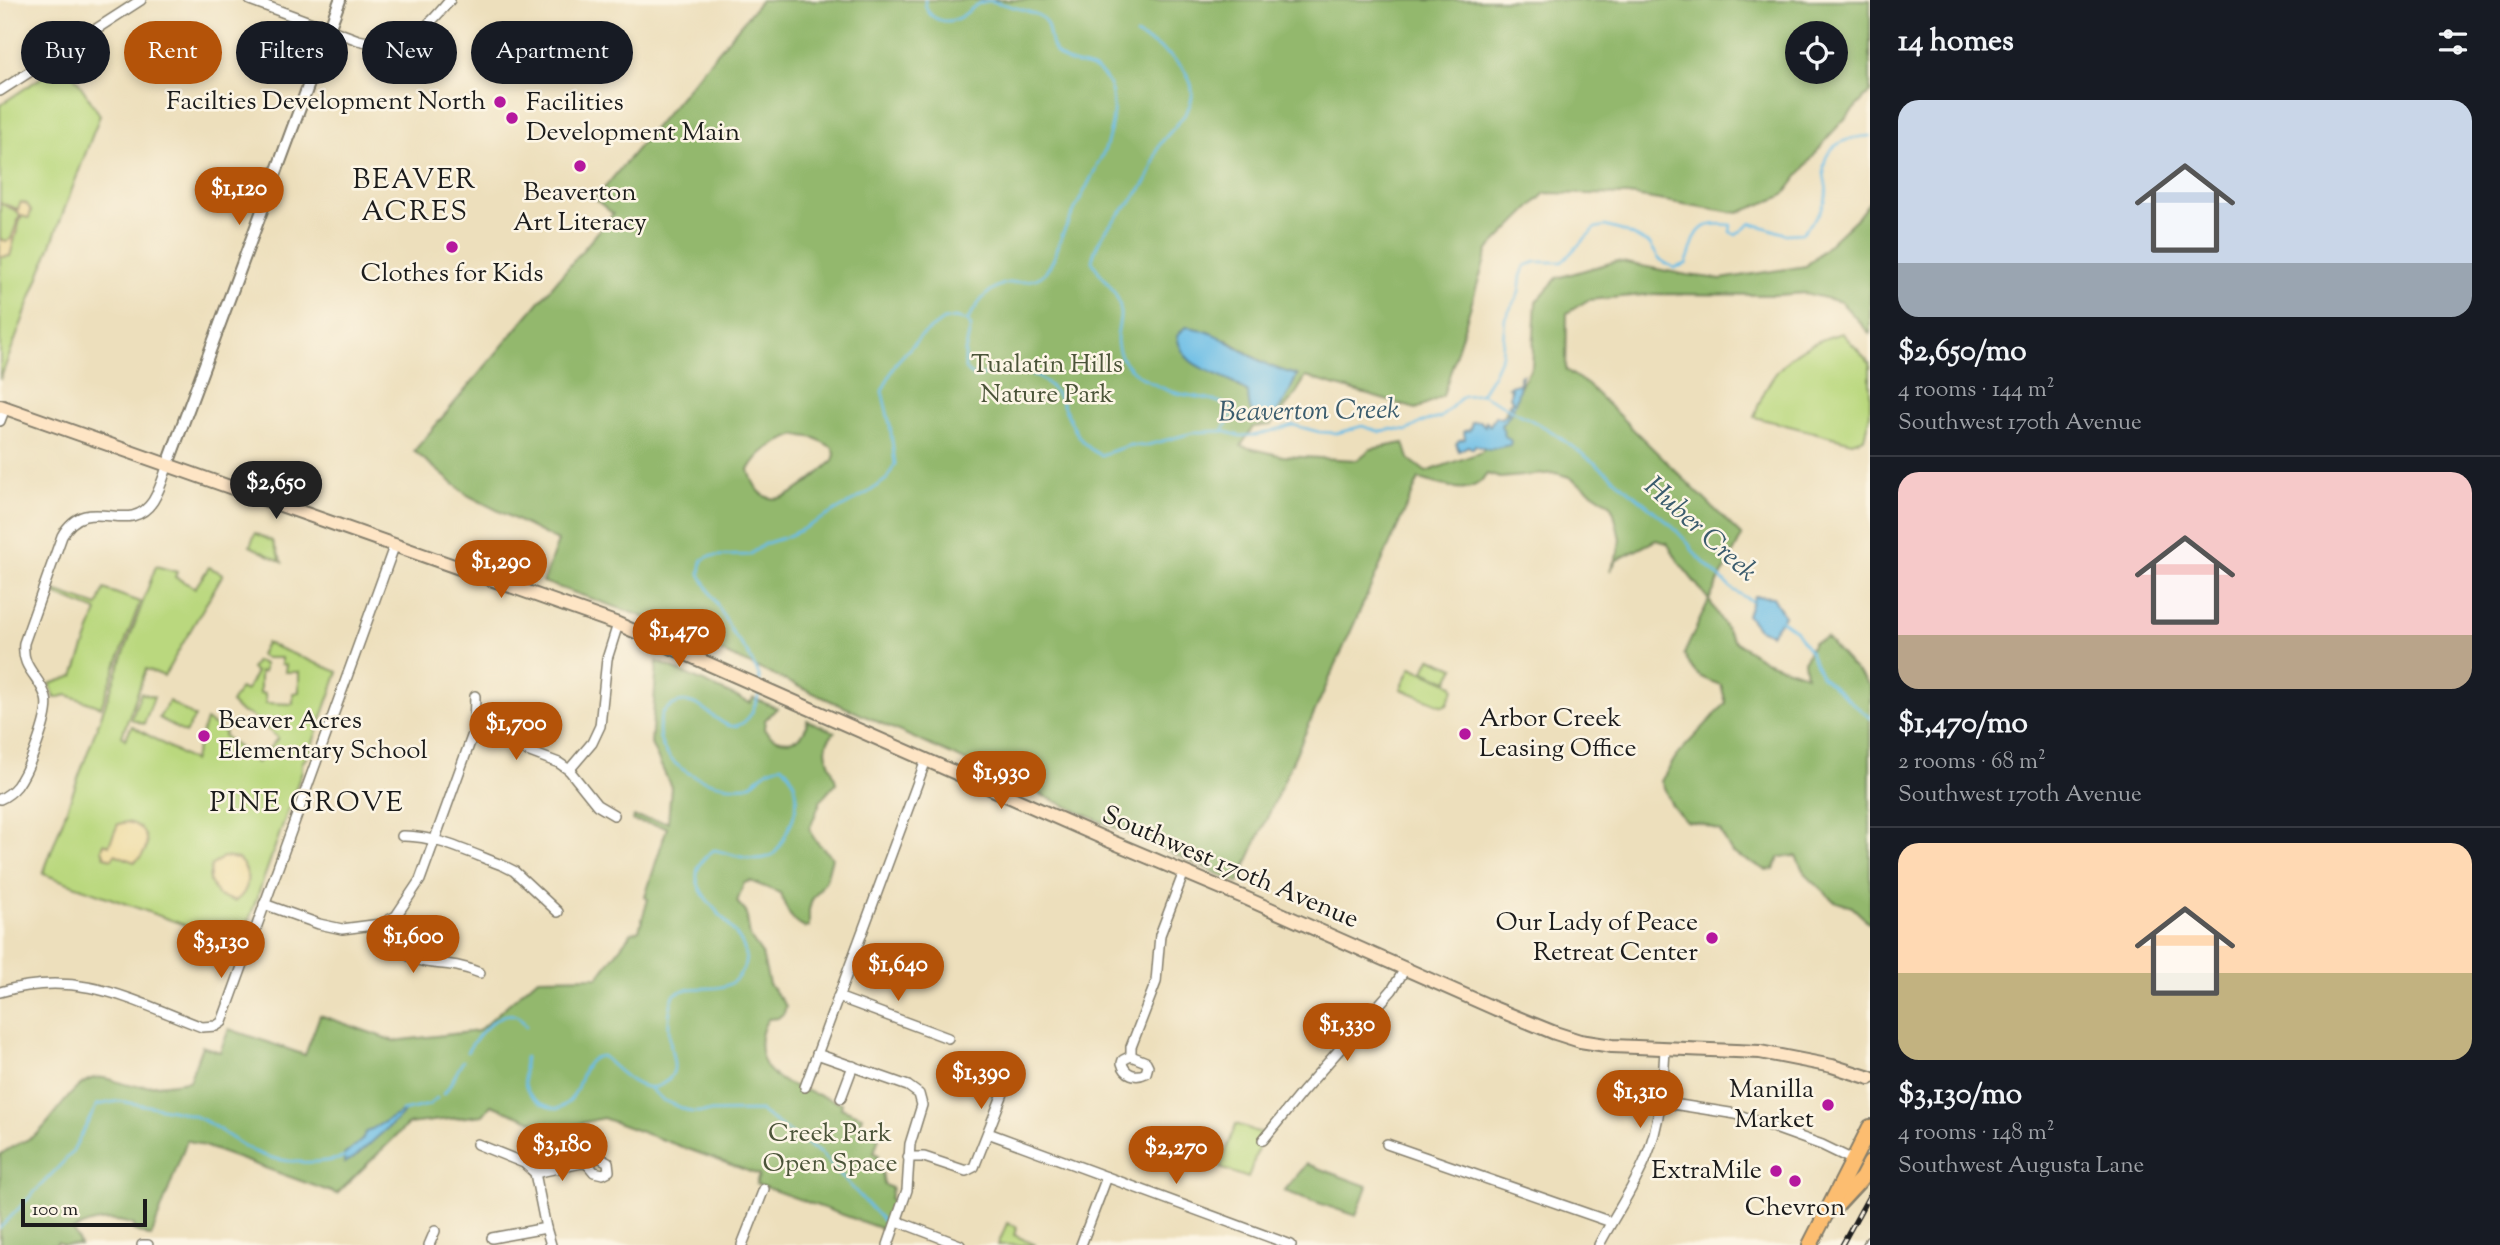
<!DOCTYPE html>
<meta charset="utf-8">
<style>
body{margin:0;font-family:"Sorts Mill Goudy",serif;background:#242831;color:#f1f3f6;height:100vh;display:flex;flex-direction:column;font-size:26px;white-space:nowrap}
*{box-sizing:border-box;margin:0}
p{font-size:23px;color:#9ea1a6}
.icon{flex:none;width:38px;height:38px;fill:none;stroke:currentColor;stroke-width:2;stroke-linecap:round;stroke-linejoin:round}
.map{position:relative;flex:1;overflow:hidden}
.drawer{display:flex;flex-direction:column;background:#171b24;width:630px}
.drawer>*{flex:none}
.banner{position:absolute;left:21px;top:21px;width:665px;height:63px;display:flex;gap:14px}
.tools{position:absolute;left:1785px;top:21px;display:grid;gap:14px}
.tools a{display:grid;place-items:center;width:63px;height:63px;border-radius:50%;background:#171b24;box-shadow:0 4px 10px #0003;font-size:35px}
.scale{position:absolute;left:21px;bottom:18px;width:126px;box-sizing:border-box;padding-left:7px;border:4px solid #1c1c1c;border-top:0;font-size:19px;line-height:24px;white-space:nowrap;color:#1c1c1c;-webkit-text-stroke:5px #fcf5e5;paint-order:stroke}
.price{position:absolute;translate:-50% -60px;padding:0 16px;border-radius:24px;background:#b45309;color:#fff;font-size:23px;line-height:46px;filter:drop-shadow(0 2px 4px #0008)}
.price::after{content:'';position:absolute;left:50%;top:42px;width:21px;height:16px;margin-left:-10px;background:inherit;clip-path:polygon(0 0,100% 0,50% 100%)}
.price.active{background:#222;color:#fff}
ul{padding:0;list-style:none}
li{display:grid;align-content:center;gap:14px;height:371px;padding:0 28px}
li+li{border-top:2px solid #363941}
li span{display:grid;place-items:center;height:217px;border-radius:21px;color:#555}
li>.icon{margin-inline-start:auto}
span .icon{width:126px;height:126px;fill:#fffc;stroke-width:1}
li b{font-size:30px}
h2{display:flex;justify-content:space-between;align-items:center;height:84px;padding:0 28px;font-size:30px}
.chip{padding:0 24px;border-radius:32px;background:#171b24;box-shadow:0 4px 10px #0003;font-size:24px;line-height:63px}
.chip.active{background:#b45309;color:#fff}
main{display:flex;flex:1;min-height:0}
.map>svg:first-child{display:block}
.green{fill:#bad87e;stroke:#6b7a4d;stroke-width:2}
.forest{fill:#93b86d;stroke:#586a44;stroke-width:2;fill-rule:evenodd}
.sand{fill:#eeda9e;stroke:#857b5d;stroke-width:2}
.water{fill:#6abde6;stroke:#436c81;stroke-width:2}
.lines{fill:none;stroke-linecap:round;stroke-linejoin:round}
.stream{stroke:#6abde6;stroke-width:2.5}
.minor-casing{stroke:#847e6c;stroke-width:12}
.tertiary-casing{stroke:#847e6c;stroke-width:14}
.secondary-casing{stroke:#847e6c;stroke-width:16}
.primary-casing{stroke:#847e6c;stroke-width:18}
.minor{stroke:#fff;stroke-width:9}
.tertiary{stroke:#fff;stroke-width:10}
.secondary{stroke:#fee5c5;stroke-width:12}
.primary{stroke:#fcbd6f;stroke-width:14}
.rail-casing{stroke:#1c1c1c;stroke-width:5}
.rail{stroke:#fcf5e5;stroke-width:2.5;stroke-dasharray:8;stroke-linecap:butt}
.poi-dot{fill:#b5179e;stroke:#fcf5e5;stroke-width:2.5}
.labels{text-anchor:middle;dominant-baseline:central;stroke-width:5;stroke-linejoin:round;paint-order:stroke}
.poi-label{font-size:26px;fill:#1c1c1c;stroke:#fcf5e5;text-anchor:end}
.park-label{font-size:26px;fill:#4b5439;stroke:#fcf5e5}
.street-label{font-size:26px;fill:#1c1c1c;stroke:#fcf5e5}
.neighbourhood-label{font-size:28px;letter-spacing:2px;fill:#1c1c1c;stroke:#fcf5e5}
.water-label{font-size:28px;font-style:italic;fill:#3b5c6d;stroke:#fcf5e5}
</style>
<main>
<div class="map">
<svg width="1870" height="1245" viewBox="0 0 1870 1245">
<rect width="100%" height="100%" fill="#fcf5e5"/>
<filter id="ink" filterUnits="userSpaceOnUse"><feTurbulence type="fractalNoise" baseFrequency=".0143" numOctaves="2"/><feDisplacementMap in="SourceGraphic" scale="14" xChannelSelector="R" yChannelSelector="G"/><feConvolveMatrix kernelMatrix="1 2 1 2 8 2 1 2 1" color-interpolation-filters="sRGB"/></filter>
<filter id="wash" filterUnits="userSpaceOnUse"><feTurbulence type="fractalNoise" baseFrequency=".00686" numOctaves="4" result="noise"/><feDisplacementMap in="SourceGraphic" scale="28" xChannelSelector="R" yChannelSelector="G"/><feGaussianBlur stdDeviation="1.57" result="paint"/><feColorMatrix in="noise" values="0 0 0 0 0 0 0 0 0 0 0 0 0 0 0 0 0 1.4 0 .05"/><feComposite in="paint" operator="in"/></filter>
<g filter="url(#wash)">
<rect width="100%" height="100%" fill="#eddfbc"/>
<g class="green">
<polygon points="63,63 67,65 100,115 0,380 0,105"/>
<path d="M1842,333L1870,363V414L1864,438L1852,442L1754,417C1770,369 1794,346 1842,333Z"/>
<polygon points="255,533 272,541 282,562 250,546"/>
<polygon points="156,566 177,572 175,577 195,588 209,567 223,574 164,676 146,669 122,736 125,739 132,726 193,761 206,720 225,733 224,736 257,763 278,738 252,716 239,711 231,703 240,688 246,691 256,672 251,669 256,661 264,664 264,672 260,672 260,693 265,694 266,703 293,704 293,693 299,692 299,672 285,672 286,665 281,664 281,658 264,658 260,655 266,643 338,672 309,754 302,763 302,771 240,945 43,874"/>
<polygon points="104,589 140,602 101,707 67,695 55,698 50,684 74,676 97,611 51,593 52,590 98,606"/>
<polygon points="1430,658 1455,668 1448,681 1424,671"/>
<polygon points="1411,667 1453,685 1454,689 1447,704 1443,706 1401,689"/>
<polygon points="141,693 154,697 144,724 131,719"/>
<polygon points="169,701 195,717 185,733 159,718"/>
<polygon points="1236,1124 1263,1134 1248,1178 1220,1168"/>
<polygon points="1007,1223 1017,1227 1014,1235 1036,1245 998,1245"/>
</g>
<g class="forest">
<path d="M761,0H1870V92L1829,136L1783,196L1738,213L1628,195L1545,193L1488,250L1443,396L1416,409L1306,377L1293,398L1271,425L1253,427L1241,446L1283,456L1357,460L1371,449L1404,443L1409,459L1426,472L1482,452L1532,366L1536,302L1557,278L1617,261L1687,275L1721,279L1806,266L1857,218L1870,201V334L1841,302L1805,293L1778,295L1655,294L1588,300L1567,313L1566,370L1588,385L1742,536L1709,600L1733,640L1765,661L1806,675L1804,661L1813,642L1826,638L1870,686V924L1852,907L1834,901L1805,874L1796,856L1780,857L1774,869L1766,870L1732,853L1720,831L1703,824L1686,821L1672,806L1661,781L1677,755L1726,703L1721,685C1699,678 1694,675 1684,654L1709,600L1680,564L1667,543L1656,540L1617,560L1610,571L1618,553L1620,539L1614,513L1610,504L1569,477L1556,473L1500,478L1487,474C1470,500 1443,484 1419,479L1238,883L639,615L543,582L558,541L467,495L414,451L613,214L595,199ZM1797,33H1836V72H1797ZM1227,340L1267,365L1297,376L1248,393L1222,375ZM796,435L815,438L833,448L835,454L833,461C807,483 765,528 749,470C760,450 775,443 796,435Z"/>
<path d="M657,661L750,703L753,698L777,708L765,720L764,729C776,746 806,746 807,720L835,732C816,749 833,764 836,783L821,800L810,828L814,839L832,857L826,880L812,900L809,910V927L805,928C789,920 786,908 780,893L750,881L744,883L737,902L746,912L750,937L762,954L769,984L786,1006L784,1013L778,1018L768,1019C756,1037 758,1063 776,1077C787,1086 828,1098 842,1103L841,1108L862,1116L858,1129L879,1137L874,1153L879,1155L875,1164L882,1171L884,1185L892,1188L890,1200L895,1202L885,1230L756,1184L759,1175L603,1118L555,1129L542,1164L538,1165L536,1162L549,1127L491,1105L483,1115L408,1124L337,1194L187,1140L151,1237L133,1230L134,1225C112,1218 94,1219 73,1230L80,1245H63L58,1242L55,1245H0V1155C13,1144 27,1142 38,1133C54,1119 70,1087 91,1079C103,1074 117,1083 129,1085C148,1088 170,1083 189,1081L202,1046L220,1052L229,1029L305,1055L320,1015L394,1041L478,1031L538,978L598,977L631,933L639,930L648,899L645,897L667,827L633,821L634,817L668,822L671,787L651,744Z"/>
<polygon points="1307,1164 1367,1186 1356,1216 1284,1191"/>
</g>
<g class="sand">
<polygon points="21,202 27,204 31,211 29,218 21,216 10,256 0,257 0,239 6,241 11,239 20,215 17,211 0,203 18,209"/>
<path d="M127,822C149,826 154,851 134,862L115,854L112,859L105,857L102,850L104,843L109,845L118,824Z"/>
<path d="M223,857L238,859C252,872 250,892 235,901L218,896L209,880L211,866Z"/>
</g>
<g class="water">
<path d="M1185,327C1217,329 1239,351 1266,364C1275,369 1287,372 1297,375C1290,391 1281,414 1264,421C1249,415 1249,408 1248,393C1222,368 1184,375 1177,336Z"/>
<path d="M1522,375C1517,395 1517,410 1501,425L1505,436L1511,441L1510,445L1488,450L1475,445L1473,449L1468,446L1459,451L1456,444L1459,440L1465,439L1464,431L1470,430L1472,422L1480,421L1485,426L1486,421L1490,426L1495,416L1501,418L1508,413V409L1511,408L1509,403L1513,402L1510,396L1511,389L1508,387L1519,383V377Z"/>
<polygon points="1754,596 1773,597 1784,616 1771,634 1758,629 1747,615"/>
<polygon points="405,1110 401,1116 354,1158 344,1163 344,1155 362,1140 365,1133"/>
</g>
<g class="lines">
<g class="stream">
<path d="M925,0C925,16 940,24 954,20C968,16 975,0 990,1C997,2 1037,13 1041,17C1043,18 1046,23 1047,25C1051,36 1049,47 1058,55C1068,64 1081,64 1092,68C1114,77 1115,104 1112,123C1110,132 1108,141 1105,149C1092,178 1076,206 1062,235C1059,243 1057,252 1053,260C1050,266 1045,274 1040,277C1030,282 1020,282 1009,283C988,286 977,305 967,321"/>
<path d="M1136,35C1163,48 1206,74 1188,109C1182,121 1170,131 1161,143C1153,155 1154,170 1146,182C1129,209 1098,228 1092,261C1100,277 1117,289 1120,307C1122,318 1117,328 1117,339C1117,367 1145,381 1167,390C1187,398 1210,395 1229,407L1231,415L1223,431"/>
<path d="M967,321L971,326L965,352V369L975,377C989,374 1004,370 1018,370C1024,370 1029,373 1034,375C1073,393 1064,440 1101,455L1130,445L1144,446L1196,432L1223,431L1240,436L1257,435L1293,425L1319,432L1337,433L1362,426L1381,432L1391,429L1407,431L1422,422L1440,418L1463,396L1481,394"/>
<path d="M1481,394L1493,375L1502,355L1505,318L1519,293L1521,276L1525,266L1536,262H1562L1595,228L1605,226L1623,231L1650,244L1659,259L1674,268L1686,264C1697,236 1693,220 1731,225L1730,232L1736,235L1751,223L1786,234L1802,233C1811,223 1821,214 1825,201C1829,190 1825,184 1824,173C1822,145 1847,137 1870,136"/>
<polyline points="1481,394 1548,429 1599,466 1670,524 1688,543 1695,554 1732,589 1751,601"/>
<polyline points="1781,620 1795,630 1810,652 1821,676 1870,718"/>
<polyline points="760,683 759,675 747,652 734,635 700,574 702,560 710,556 749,555 764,544 786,537 803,529 869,492 887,479 895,464 890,425 882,391 896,363 920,337 943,320 955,318 967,321"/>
<path d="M467,1052C477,1035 510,994 526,1027"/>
<path d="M525,1057C521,1087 526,1102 557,1109C561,1107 564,1106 567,1103C583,1090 579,1057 602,1056C619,1070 643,1100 665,1082C670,1079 673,1075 674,1069C675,1062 672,1055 671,1048C668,1030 667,1012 674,995C693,981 720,996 736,979C781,933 652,893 714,850C731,853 751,863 768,857C777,854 781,844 785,836C798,812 804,787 782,765C778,767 771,768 767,771C759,776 754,785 745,786C705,790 643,760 663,712C703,676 720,750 748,718C754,712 756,700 760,693"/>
<polyline points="651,1089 663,1100 691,1112 760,1111 821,1154 886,1224"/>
<polyline points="443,1094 447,1090 463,1061"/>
<polyline points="402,1111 429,1105 437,1098"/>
<path d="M0,1228L71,1154L97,1105L119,1101C144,1106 175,1108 199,1118C219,1127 235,1143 255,1152C282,1164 318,1165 346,1157"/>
</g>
</g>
</g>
<g filter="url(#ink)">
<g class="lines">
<defs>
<g id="minor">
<path d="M250,0L358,40C404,51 423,33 450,0"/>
<polyline points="0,91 141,0"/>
<polyline points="0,421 5,408"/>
<polyline points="474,731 559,763 569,770 597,805 614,815"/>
<polyline points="569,770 592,743 600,726 607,659 618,624"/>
<path d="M0,799C7,796 12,792 17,786C28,771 51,715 46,698C40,675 21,670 24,643L62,536C88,490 128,539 153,501C160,490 164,476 168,464"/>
<path d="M402,836C436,835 472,854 504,866L514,871L558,912"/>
<polyline points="264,904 319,924 342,929 381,924 396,916 420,880 474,731 475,696"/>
<path d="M381,924C417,981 430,952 480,973"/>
<path d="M0,992C79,969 131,1000 202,1027L216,1026L222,1022L395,544"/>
<polyline points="838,997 948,1038"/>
<polyline points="817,1054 908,1086 919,1094 922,1105 910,1144 907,1190 888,1245"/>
<polyline points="1131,1056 1131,1047 1156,982 1160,935 1184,872"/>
<path d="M1131,1056L1146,1062L1148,1066L1146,1073C1136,1078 1125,1075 1122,1063L1123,1060Z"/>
<polyline points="805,1087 926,760"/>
<polyline points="841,1098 853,1066"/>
<polyline points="1660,1102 1736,1114 1822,1145 1853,1160"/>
<polyline points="988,1133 1291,1245"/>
<polyline points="1263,1140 1302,1092 1392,990 1405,969"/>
<polyline points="477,1144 524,1163 535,1173 546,1228 492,1238"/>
<polyline points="1387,1144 1611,1222"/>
<polyline points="908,1157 924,1157 966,1171 974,1167 1013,1068"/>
<polygon points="594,1158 601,1158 608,1162 609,1171 603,1174 594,1172 589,1166"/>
<polyline points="535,1173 582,1163 589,1164"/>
<polyline points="897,1221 960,1245"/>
<polyline points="546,1228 551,1245"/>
<polyline points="142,1245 148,1245"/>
<polyline points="429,1245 435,1231"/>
<polyline points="742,1245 764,1189"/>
<polyline points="1081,1245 1107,1177"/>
<path d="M1599,1245C1614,1216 1634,1188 1646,1158C1660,1124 1663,1086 1665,1050"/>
<polyline points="1868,1245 1870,1241"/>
</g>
<polyline id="tertiary" points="168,464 340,0"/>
<polyline id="secondary" points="0,406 618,624 1110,841 1243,897 1496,1009 1555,1033 1580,1041 1612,1046 1760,1052 1832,1066 1870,1078"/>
<g id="primary">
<polyline points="1836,1206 1862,1178 1870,1163"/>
<polyline points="1810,1245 1870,1127"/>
</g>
</defs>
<use href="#minor" class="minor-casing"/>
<use href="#tertiary" class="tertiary-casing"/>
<use href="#secondary" class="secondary-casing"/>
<use href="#primary" class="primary-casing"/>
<use href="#minor" class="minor"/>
<use href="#tertiary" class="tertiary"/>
<use href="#secondary" class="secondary"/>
<use href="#primary" class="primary"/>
<defs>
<polyline id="rail" points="1842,1245 1870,1194"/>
</defs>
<use href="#rail" class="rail-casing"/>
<use href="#rail" class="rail"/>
</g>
</g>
<g class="poi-dot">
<circle cx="500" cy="102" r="7"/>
<circle cx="512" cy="118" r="7"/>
<circle cx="580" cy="166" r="7"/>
<circle cx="452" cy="247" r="7"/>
<circle cx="1465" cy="734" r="7"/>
<circle cx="204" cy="736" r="7"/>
<circle cx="1712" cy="938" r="7"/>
<circle cx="1828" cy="1105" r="7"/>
<circle cx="1776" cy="1171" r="7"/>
<circle cx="1795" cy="1181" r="7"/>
</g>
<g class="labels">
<g class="poi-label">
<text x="486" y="102">Facilties Development North</text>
<text x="526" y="103" text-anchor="start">Facilities<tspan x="526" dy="30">Development Main</tspan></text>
<text x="580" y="193" text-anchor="middle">Beaverton<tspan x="580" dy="30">Art Literacy</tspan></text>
<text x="452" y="274" text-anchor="middle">Clothes for Kids</text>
<text x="1479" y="719" text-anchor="start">Arbor Creek<tspan x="1479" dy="30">Leasing Office</tspan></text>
<text x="218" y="721" text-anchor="start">Beaver Acres<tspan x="218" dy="30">Elementary School</tspan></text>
<text x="1698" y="923">Our Lady of Peace<tspan x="1698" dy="30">Retreat Center</tspan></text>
<text x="1814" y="1090">Manilla<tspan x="1814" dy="30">Market</tspan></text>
<text x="1762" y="1171">ExtraMile</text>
<text x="1795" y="1208" text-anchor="middle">Chevron</text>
</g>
<g class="park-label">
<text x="1047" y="365">Tualatin Hills<tspan x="1047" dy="30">Nature Park</tspan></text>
<text x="830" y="1134">Creek Park<tspan x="830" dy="30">Open Space</tspan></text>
</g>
<g class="street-label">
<text transform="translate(1230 868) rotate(23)">Southwest 170th Avenue</text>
</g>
<g class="neighbourhood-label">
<text x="415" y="181">BEAVER<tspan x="415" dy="32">ACRES</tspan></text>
<text x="307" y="804">PINE GROVE</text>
</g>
<g class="water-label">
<text transform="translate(1309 412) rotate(-1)">Beaverton Creek</text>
<text transform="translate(1700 530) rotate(42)">Huber Creek</text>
</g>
</g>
</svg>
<div class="tools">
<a><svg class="icon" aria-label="locate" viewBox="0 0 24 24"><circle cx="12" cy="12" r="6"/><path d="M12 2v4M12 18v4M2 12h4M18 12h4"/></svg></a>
</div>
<div class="scale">100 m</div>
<b class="price" style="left:239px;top:227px">$1,120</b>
<b class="price active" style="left:276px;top:521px">$2,650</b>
<b class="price" style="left:501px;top:600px">$1,290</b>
<b class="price" style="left:679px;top:669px">$1,470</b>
<b class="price" style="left:516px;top:762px">$1,700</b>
<b class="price" style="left:1001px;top:811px">$1,930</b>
<b class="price" style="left:413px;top:975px">$1,600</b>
<b class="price" style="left:221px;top:980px">$3,130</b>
<b class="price" style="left:898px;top:1003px">$1,640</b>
<b class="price" style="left:1347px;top:1063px">$1,330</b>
<b class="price" style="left:981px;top:1111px">$1,390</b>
<b class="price" style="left:1640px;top:1130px">$1,310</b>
<b class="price" style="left:562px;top:1183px">$3,180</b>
<b class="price" style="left:1176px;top:1186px">$2,270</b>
<div class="banner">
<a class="chip">Buy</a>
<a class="chip active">Rent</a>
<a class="chip">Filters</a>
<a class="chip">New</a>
<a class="chip">Apartment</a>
</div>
</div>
<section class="drawer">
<h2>14 homes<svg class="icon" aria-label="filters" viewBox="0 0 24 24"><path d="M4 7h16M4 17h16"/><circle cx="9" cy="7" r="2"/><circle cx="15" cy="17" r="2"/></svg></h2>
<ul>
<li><span style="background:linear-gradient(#c9d6e8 75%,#9aa5b1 0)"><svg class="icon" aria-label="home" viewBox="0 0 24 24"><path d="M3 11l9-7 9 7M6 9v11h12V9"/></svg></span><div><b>$2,650/mo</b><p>4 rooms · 144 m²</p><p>Southwest 170th Avenue</p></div></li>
<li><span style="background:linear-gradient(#f6c9c9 75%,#b9a48a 0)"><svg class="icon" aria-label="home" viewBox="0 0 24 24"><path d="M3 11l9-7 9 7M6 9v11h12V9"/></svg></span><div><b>$1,470/mo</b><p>2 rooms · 68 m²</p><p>Southwest 170th Avenue</p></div></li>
<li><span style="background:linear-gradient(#ffd9b3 60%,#c2b280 0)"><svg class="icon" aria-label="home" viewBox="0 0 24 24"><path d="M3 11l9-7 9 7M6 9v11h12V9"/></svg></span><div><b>$3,130/mo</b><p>4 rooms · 148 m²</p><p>Southwest Augusta Lane</p></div></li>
</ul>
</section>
</main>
